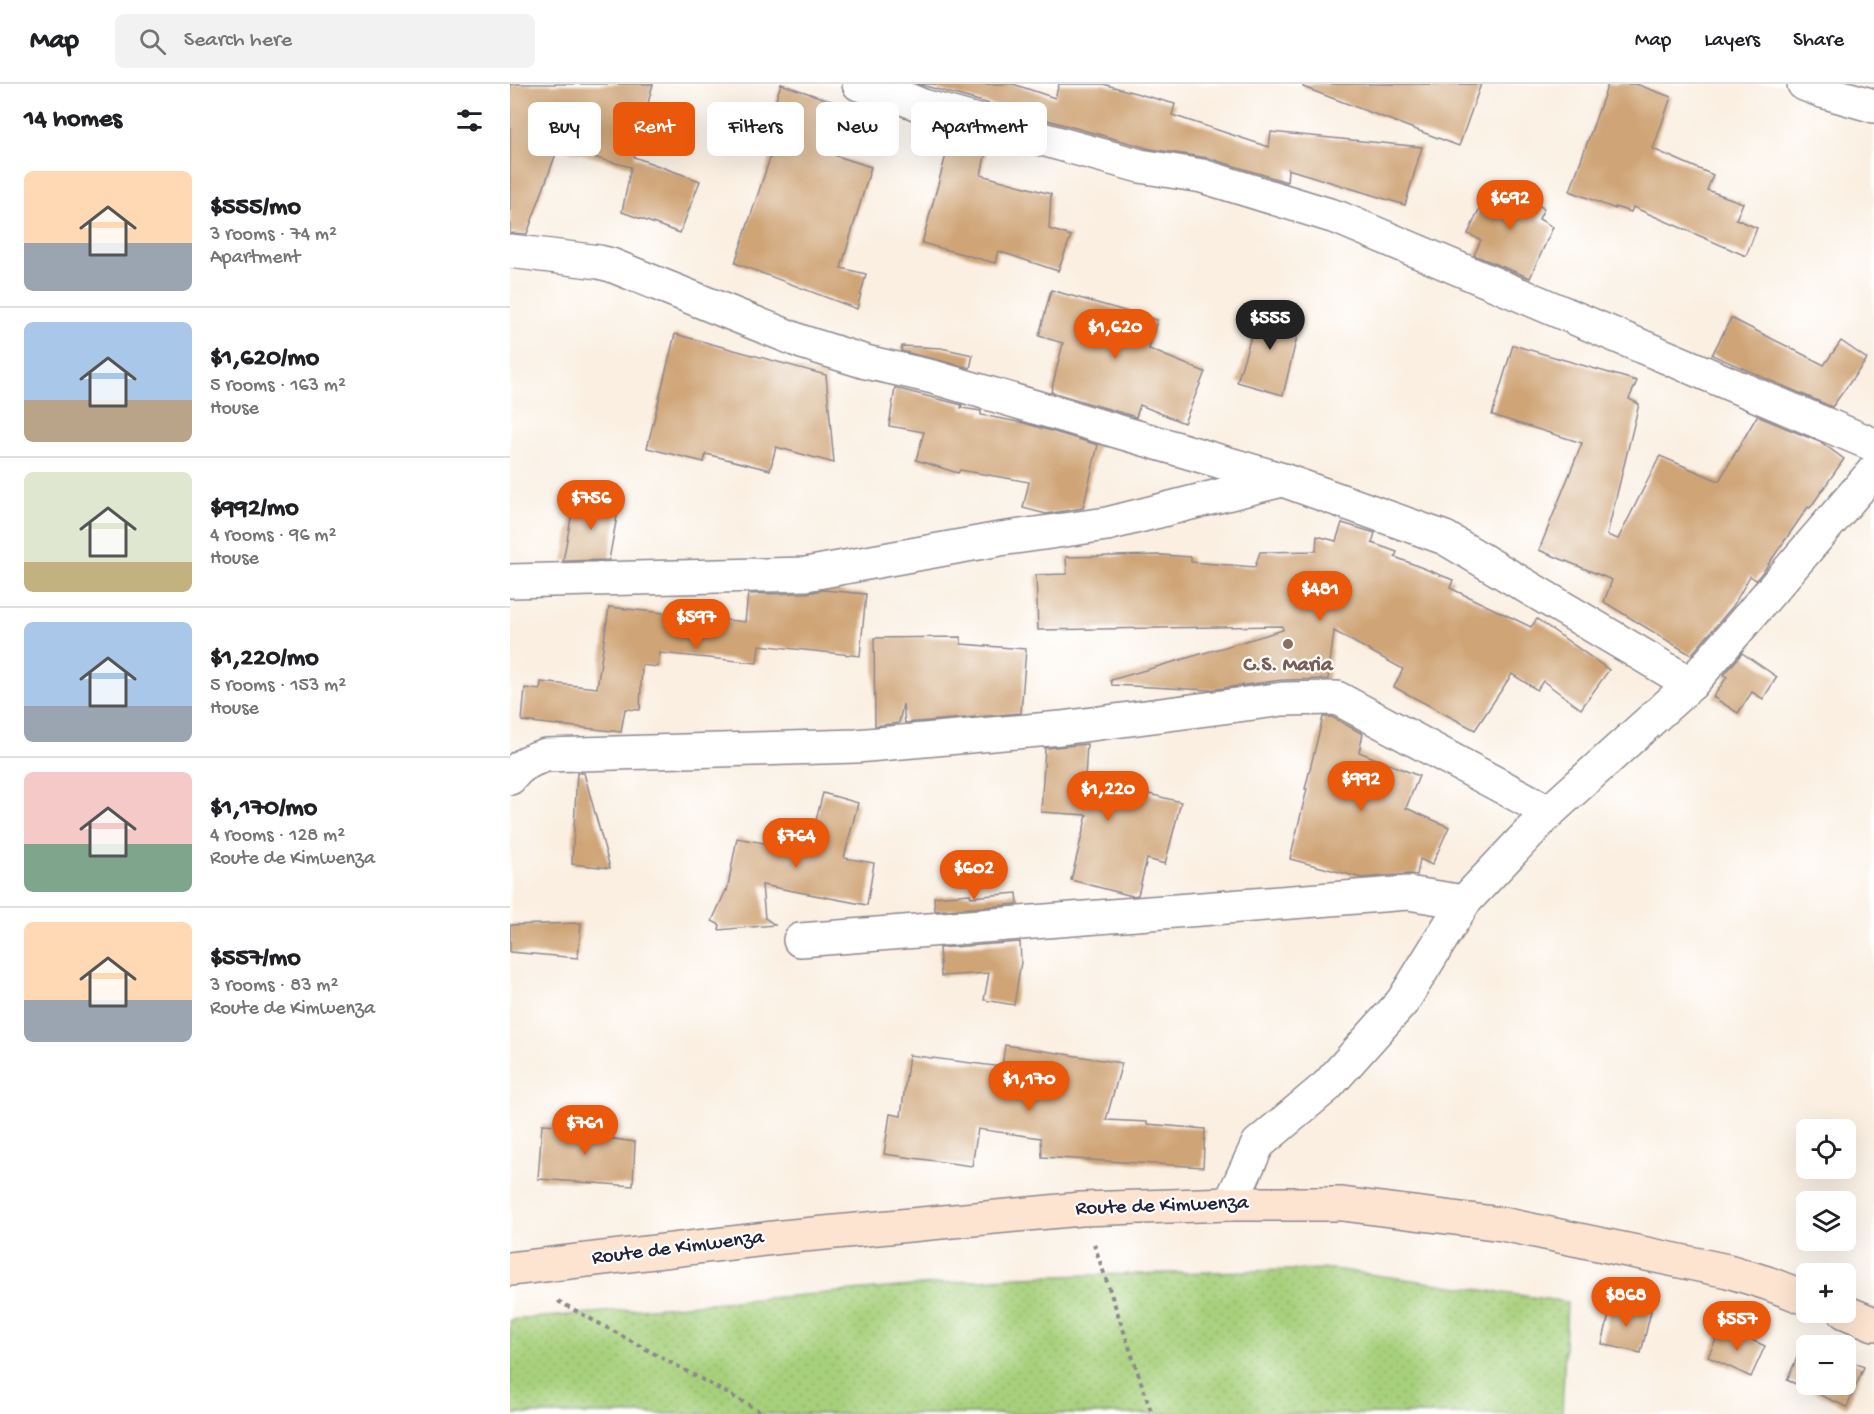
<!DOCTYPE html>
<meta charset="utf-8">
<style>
body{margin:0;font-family:"Gochi Hand",sans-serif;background:#f2f2f2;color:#202124;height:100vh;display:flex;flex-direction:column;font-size:22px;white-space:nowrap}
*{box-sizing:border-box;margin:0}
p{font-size:20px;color:#757577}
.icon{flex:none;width:33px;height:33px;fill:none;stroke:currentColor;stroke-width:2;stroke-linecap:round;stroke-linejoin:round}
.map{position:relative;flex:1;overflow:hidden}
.side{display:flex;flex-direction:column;background:#fff;width:510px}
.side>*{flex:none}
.top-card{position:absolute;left:18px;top:18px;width:570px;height:54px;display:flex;gap:12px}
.controls{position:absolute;left:1286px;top:1035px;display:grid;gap:12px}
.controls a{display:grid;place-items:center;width:60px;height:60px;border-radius:9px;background:#fff;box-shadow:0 6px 24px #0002;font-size:30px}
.price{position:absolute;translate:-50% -51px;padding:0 14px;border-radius:21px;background:#ea580c;color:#fff;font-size:20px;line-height:39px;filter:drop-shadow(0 2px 3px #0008)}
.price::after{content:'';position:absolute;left:50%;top:36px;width:18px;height:14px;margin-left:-9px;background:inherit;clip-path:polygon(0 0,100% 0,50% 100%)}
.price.selected{background:#222;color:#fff}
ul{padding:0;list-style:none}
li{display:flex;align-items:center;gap:18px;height:150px;padding:0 24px}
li+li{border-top:2px solid #e0e0e0}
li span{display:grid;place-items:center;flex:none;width:168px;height:120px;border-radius:9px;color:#555}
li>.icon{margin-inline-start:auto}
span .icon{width:72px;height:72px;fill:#fffc;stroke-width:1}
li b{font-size:26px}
h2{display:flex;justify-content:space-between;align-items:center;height:72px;padding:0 24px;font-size:26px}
.tag{padding:0 21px;border-radius:9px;background:#fff;box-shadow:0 6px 24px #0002;font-size:21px;line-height:54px}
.tag.selected{background:#ea580c;color:#fff}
header{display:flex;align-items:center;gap:36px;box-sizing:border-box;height:84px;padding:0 30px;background:#fff;border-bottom:2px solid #e0e0e0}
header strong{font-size:28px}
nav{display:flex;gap:33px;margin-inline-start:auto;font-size:21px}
.search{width:420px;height:54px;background:#f2f2f2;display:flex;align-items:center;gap:15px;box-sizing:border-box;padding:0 21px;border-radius:9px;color:#757577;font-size:22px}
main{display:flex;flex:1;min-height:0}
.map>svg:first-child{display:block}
.grass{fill:url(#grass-dots);stroke:#64795b;stroke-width:1.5}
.building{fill:#cfa476}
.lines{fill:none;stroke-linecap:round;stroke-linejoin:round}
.street-casing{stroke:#8e888e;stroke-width:36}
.secondary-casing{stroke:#8e888e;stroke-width:36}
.path{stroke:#8e888e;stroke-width:4;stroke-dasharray:4.5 4.5;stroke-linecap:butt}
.street{stroke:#fff;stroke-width:33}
.secondary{stroke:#fde4d1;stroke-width:33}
.education-dot{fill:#8d6e63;stroke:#fff;stroke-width:2}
.labels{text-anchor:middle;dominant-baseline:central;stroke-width:4.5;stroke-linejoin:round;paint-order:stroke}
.education-label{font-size:21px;font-weight:bold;fill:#785e54;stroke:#fff}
.street-label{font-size:21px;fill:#22223b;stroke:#fff}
</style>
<header>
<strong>Map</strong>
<div class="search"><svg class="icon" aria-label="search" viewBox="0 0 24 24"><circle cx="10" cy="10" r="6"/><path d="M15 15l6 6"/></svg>Search here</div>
<nav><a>Map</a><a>Layers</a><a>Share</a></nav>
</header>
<main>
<section class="side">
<h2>14 homes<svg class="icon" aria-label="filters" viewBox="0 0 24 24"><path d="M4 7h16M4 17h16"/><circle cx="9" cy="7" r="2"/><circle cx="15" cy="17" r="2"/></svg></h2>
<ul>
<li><span style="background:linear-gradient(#ffd9b3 60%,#9aa5b1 0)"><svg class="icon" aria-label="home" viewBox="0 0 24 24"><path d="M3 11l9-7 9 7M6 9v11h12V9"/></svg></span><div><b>$555/mo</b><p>3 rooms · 74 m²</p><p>Apartment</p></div></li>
<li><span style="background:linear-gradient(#a9c7e8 65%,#b9a48a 0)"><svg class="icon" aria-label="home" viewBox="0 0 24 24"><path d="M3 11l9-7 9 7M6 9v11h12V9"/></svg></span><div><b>$1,620/mo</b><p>5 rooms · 163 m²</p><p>House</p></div></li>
<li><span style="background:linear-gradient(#dfe7d0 75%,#c2b280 0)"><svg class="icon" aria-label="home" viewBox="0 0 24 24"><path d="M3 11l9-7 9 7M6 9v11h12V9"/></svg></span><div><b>$992/mo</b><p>4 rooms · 96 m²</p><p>House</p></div></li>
<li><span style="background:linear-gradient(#a9c7e8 70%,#9aa5b1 0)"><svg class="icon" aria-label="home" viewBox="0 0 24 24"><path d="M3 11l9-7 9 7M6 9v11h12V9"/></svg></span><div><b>$1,220/mo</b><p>5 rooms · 153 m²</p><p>House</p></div></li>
<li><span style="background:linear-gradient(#f6c9c9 60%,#7fa58c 0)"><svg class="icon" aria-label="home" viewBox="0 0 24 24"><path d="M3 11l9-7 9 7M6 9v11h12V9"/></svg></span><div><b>$1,170/mo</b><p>4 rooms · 128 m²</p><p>Route de Kimwenza</p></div></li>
<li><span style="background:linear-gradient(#ffd9b3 65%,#9aa5b1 0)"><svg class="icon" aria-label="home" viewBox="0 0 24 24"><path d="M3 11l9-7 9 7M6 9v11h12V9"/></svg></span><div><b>$557/mo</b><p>3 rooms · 83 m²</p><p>Route de Kimwenza</p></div></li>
</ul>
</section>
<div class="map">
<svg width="1364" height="1330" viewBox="0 0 1364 1330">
<defs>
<pattern id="grass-dots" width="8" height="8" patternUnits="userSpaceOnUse" patternTransform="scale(1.5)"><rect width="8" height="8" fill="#a7d07b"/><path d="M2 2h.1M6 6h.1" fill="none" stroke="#8fb26b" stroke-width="1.8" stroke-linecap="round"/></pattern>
</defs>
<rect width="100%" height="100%" fill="#fff"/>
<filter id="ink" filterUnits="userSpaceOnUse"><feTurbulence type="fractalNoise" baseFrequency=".0167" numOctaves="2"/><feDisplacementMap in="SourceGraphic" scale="12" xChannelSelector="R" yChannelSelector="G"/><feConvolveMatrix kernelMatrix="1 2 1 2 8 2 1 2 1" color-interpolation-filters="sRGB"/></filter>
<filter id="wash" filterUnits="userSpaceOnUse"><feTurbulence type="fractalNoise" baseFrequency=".008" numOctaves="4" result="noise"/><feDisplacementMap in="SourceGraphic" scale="24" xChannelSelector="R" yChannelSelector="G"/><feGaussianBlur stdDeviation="1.35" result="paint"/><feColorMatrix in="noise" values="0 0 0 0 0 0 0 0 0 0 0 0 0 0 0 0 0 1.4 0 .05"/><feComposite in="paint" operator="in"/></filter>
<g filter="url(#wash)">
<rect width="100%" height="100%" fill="#faefe1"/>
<polygon class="grass" points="823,1185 1057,1218 1052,1330 0,1330 0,1236 508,1193"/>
<g id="blocks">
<g class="building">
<polygon points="0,0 143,0 124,73 190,97 170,149 112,128 121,83 48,64 17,150 0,149"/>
<polygon points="271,0 339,23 324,71 361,83 331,184 356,190 347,225 225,179 264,62 252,59"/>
<polygon points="408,0 503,0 545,14 549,0 593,0 665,20 662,31 759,63 761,48 912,63 895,121 778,85 777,98 698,74 641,65"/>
<polygon points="794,0 971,0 949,62 793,3"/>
<polygon points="1098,0 1126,0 1161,13 1143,65 1203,91 1197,106 1233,119 1226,135 1247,144 1236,172 1123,123 1121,128 1105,123 1105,125 1060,107"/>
<polygon points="442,49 478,59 471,91 541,110 539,145 561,152 548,187 488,167 485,179 412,159"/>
<polygon points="981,99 1034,124 1029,135 1043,143 1020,194 964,171 971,156 958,150"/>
<polygon points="541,206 647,236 639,265 695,288 674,339 630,321 626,333 541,308 553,259 529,252"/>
<polygon points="751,220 791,236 773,311 727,298"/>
<polygon points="1221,234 1314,281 1331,257 1357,275 1322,323 1202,271"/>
<polygon points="165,250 316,291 324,379 266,363 260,386 196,370 194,378 137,364"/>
<polygon points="1003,261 1127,297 1119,315 1129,320 1097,451 1108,455 1150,372 1209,397 1247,332 1312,359 1334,375 1300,424 1298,423 1255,485 1246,496 1240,492 1223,522 1181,571 1094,518 1102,496 1029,466 1072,359 982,331"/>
<polygon points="392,262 431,264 463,271 460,284 391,267"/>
<polygon points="385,304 452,321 451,324 471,327 471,331 514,339 588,361 573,424 536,430 513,424 519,398 450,386 448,389 406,376 414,348 379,342"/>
<polygon points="65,413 109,421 99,476 53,477"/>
<polygon points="832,439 865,449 862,459 887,468 885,473 943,496 940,504 1021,543 1027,535 1099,586 1071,625 1033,597 1027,606 1002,590 965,646 884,603 893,585 824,547 818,595 771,596 699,606 602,601 601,596 773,546 772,542 528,546 526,491 557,490 556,473 651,471 681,473 681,478 745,483 750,468 806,467 807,452 826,457"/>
<polygon points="314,506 356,510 350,572 249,561 247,579 150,569 148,583 132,581 130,626 115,625 111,648 12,637 15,604 30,606 31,598 87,604 99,523 235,538 238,510 297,509"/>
<polygon points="451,553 451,560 516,565 511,629 395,639 393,620 389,639 365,642 364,554"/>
<polygon points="1232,569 1267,593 1253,615 1242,608 1228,629 1203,613 1217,593 1214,591"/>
<polygon points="813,633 822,633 853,650 849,668 909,692 896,724 939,743 922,781 910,775 907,791 897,790 852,794 780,775 797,705 795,705"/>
<polygon points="577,660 575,694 671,718 655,780 637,775 628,811 622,812 561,796 577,731 531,728 535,664"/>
<polygon points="67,689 74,689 100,784 62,780"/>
<polygon points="313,709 348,719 334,774 364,779 357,821 252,801 255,834 265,841 209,846 210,841 202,837 216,806 217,807 227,754 298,767"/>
<polygon points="507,809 508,820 425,827 424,813 460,810 461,813"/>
<polygon points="71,839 68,874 0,868 0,841"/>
<polygon points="510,858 511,878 504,921 474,916 479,889 431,892 429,864"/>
<polygon points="495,961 612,979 596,1036 637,1038 637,1040 695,1045 693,1083 532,1073 531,1054 468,1045 462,1082 374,1070 380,1030 391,1032 399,971 492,983"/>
<polygon points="32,1040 98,1044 97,1054 125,1058 123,1102 28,1095"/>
<polygon points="1102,1218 1141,1227 1131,1269 1092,1260"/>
<polygon points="1212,1243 1255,1262 1241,1293 1198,1273"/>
<polygon points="1295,1256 1308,1262 1296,1262 1296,1300 1335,1300 1335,1274 1354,1283 1337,1323 1277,1296"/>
</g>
</g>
</g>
<g filter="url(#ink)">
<use href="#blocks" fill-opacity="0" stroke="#8e888e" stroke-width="1.5"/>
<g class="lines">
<defs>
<g id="street">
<polyline points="349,0 378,8 413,22 630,82 692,92 829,134 1364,361"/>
<polyline points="1294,0 1315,8 1364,22"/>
<polyline points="0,167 89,178 101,181 292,258 356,278 423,293 773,396 935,454 1181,600"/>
<polyline points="0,497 296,490 490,455 597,440 772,396"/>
<path d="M0,694C9,681 21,675 36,671L346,662L551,644L773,615L827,614L1039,728"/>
<polyline points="290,856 898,809 954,818"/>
<polyline points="720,1120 748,1060 817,1002 893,917 954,818 1039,728 1181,600 1364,387"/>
</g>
<g id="secondary">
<polyline points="0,1185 272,1153 571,1125 720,1120 832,1120 992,1140 1218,1187 1257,1199 1296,1214"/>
<polyline points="1335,1228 1364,1240"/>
</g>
</defs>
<use href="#street" class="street-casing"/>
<use href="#secondary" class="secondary-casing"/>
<g class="path">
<polyline points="584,1160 642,1330"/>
<polyline points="48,1217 255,1330"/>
</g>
<use href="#street" class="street"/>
<use href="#secondary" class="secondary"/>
</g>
</g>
<circle class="education-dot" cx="778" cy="560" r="6"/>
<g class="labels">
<g class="education-label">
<text x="778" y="582">C.S. Maria</text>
</g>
<g class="street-label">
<text transform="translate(652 1123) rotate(-2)">Route de Kimwenza</text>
<text transform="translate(168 1165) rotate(-7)">Route de Kimwenza</text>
</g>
</g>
</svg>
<div class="controls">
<a><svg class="icon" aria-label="locate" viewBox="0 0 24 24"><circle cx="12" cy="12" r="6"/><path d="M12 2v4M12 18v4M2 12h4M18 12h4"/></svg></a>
<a><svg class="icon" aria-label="layers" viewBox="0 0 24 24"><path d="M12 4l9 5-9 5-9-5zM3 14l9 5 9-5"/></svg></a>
<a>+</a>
<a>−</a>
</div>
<b class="price" style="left:1000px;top:147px">$692</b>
<b class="price selected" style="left:760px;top:267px">$555</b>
<b class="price" style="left:605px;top:276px">$1,620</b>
<b class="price" style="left:81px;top:447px">$756</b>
<b class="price" style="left:810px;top:538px">$481</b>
<b class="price" style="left:186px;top:566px">$597</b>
<b class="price" style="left:851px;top:728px">$992</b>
<b class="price" style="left:598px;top:738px">$1,220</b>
<b class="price" style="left:286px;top:785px">$764</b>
<b class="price" style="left:464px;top:817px">$602</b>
<b class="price" style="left:519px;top:1028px">$1,170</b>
<b class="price" style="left:75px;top:1072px">$761</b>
<b class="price" style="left:1116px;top:1244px">$868</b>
<b class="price" style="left:1227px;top:1268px">$557</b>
<div class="top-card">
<a class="tag">Buy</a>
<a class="tag selected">Rent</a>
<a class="tag">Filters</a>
<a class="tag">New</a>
<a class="tag">Apartment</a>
</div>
</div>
</main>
